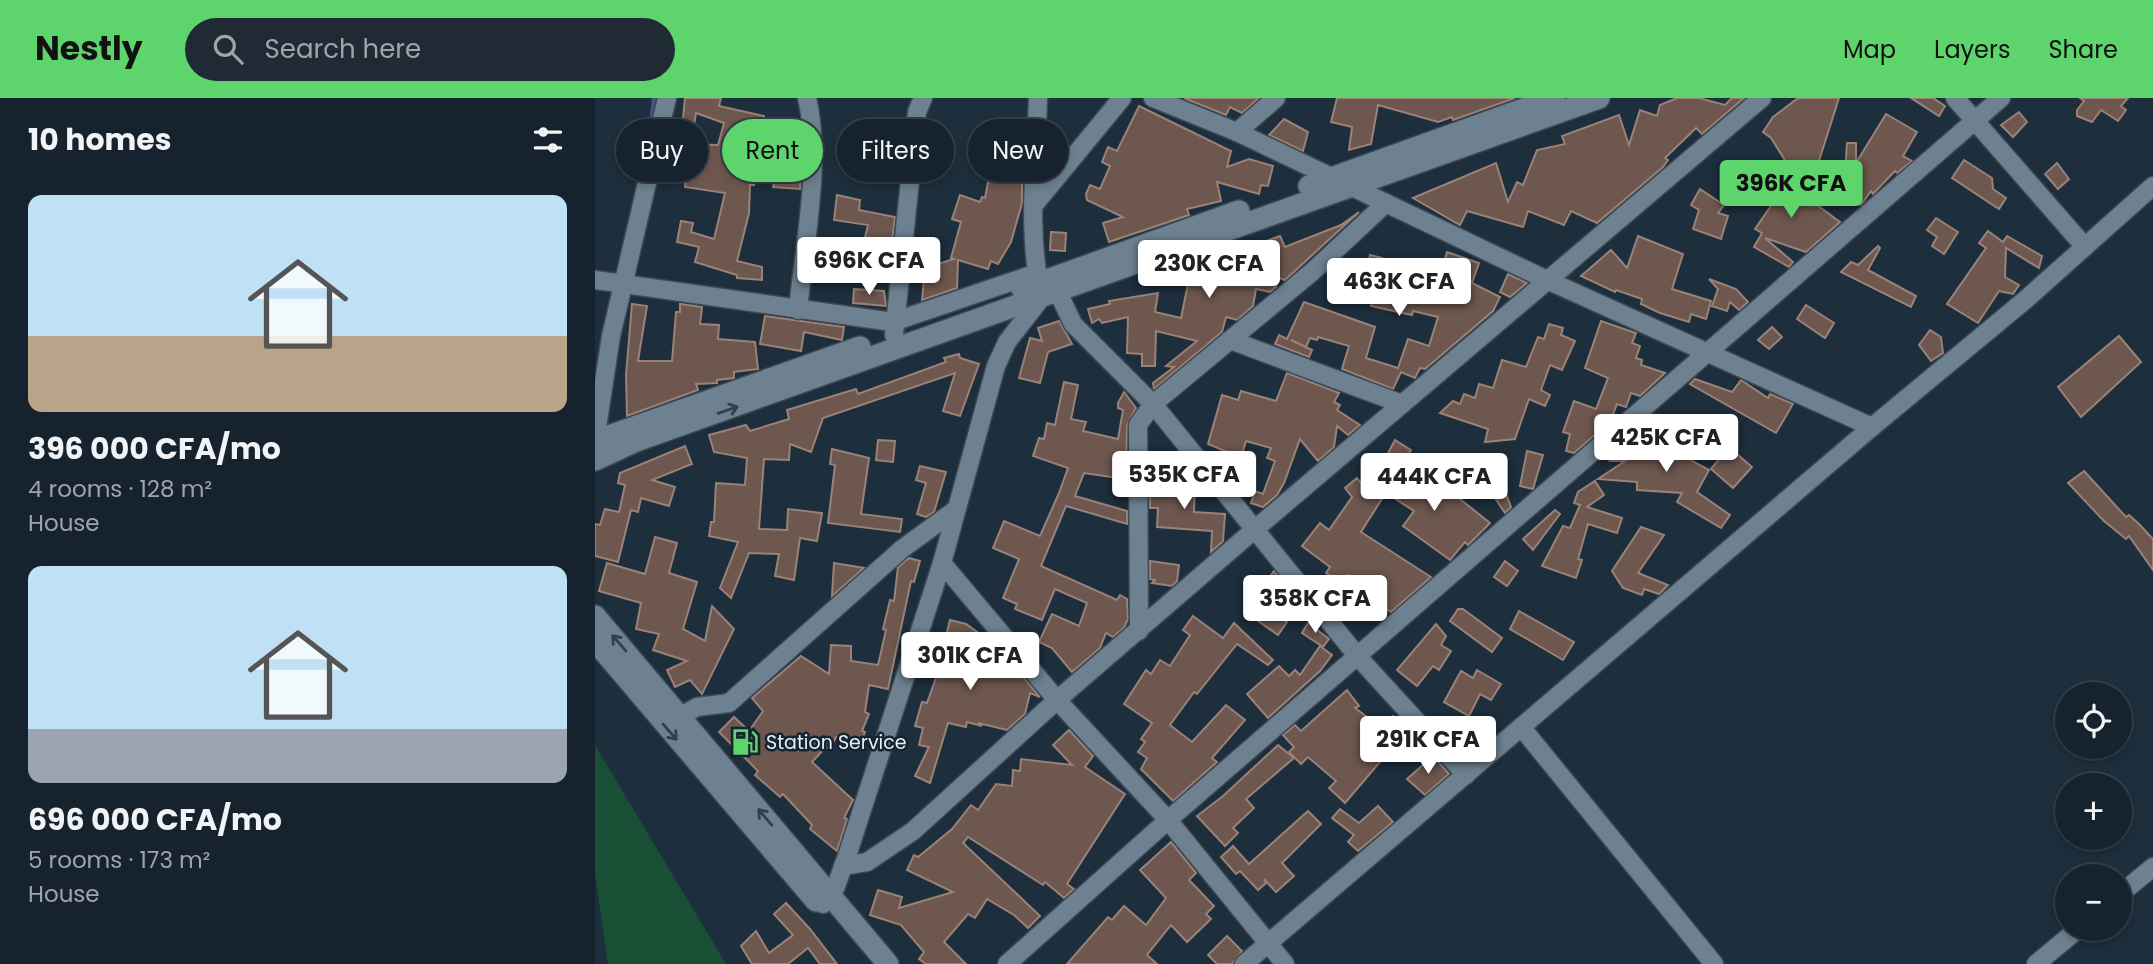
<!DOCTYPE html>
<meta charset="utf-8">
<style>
body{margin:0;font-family:Poppins,sans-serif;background:#1f2a35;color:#f1f3f6;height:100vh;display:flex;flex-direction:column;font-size:26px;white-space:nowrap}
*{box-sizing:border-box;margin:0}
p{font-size:23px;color:#9ea4aa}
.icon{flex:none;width:38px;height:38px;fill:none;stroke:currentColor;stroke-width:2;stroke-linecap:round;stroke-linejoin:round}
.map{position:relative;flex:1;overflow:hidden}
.panel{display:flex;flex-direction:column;background:#16222d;width:595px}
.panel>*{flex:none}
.banner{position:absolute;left:21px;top:21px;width:665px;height:63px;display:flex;gap:14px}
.buttons{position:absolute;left:1460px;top:584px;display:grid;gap:14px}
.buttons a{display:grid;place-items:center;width:77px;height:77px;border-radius:50%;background:#16222d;box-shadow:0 4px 10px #0003,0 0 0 2px #353f49;font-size:35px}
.price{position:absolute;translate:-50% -60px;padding:0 16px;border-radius:7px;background:#fff;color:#222;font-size:23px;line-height:46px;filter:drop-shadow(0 2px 4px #0008)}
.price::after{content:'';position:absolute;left:50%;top:42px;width:21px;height:16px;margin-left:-10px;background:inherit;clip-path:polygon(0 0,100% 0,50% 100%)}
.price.selected{background:#5ed56c;color:#111}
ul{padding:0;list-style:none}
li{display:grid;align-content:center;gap:14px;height:371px;padding:0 28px}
li span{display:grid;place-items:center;height:217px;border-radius:14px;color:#555}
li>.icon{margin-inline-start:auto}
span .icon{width:126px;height:126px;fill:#fffc;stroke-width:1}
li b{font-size:30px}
h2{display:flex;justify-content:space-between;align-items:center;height:84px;padding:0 28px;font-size:30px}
.tag{padding:0 24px;border-radius:32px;background:#16222d;box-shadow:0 4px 10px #0003,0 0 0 2px #353f49;font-size:24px;line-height:63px}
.tag.selected{background:#5ed56c;color:#111}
header{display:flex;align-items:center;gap:42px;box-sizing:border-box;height:98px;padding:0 35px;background:#5ed56c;color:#111}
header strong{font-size:33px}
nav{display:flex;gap:38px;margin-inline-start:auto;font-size:24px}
.search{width:490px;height:63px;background:#1f2a35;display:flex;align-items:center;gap:18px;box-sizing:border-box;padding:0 24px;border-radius:38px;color:#9ea4aa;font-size:26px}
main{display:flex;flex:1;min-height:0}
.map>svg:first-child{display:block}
.green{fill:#184f35}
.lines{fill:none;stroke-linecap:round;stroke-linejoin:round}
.stream{stroke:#45537b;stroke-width:4.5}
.building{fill:#6d574e;stroke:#9a8278;stroke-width:2;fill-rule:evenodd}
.street-casing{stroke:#3c4a55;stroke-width:21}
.secondary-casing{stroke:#3c4a55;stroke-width:24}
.street{stroke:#6d8190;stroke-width:18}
.secondary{stroke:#6d8190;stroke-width:21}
.oneway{stroke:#2f404e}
.labels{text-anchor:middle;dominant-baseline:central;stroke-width:5;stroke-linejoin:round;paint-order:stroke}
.poi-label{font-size:19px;fill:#e5eff8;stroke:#142431;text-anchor:start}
</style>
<header>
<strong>Nestly</strong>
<div class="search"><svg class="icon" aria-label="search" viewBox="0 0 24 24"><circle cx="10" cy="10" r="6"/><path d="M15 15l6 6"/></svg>Search here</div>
<nav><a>Map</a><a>Layers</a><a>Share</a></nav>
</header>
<main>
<section class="panel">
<h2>10 homes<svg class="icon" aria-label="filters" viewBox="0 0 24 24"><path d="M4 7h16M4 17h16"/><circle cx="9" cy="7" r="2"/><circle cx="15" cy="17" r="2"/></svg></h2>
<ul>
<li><span style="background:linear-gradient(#bfe0f5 65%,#b9a48a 0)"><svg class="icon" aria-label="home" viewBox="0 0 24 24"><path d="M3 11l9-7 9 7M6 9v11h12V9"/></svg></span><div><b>396 000 CFA/mo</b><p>4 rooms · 128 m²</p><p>House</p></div></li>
<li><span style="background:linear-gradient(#bfe0f5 75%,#9aa5b1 0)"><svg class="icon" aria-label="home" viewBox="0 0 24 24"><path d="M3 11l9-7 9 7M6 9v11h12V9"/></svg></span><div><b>696 000 CFA/mo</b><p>5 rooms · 173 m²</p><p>House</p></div></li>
</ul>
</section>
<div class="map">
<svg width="1558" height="866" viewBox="0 0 1558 866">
<rect width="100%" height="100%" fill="#1d2e3c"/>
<polygon class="green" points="0,647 131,866 13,866 0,777"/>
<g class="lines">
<polyline class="stream" points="55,37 59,0"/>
</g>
<g class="building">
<path d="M90,0H126L124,8L169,18L159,87H155L154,115L142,163L167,169V182L142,180V177L100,164L104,149L82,144L86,123L98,125L96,134L119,141L130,95L90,89L94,57L93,63L84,62ZM101,15L129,25L123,47L96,46Z"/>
<polygon points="589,0 664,0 647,15 635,9 631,17"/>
<polygon points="742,0 920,0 858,22 857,19 843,24 783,7 776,46 754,52 757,29 736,24"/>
<polygon points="1082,0 1104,0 1130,7 1137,0 1149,0 1107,36 1101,30 1070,60 1073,62 1068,69 1002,125 976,113 969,127 933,113 928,129 872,113 865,127 818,100 901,65 913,104 922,84 928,87 942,52 970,46 967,38 1024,17 1034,47 1045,12 1062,18 1065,7"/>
<polygon points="1203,0 1244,0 1223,66 1250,74 1252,45 1261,45 1261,65 1291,16 1322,34 1308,58 1317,63 1302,75 1300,73 1278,96 1276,93 1266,107 1198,75 1176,40 1168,34 1178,19"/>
<polygon points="1316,0 1338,0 1350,8 1344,18"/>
<polygon points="1485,0 1533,0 1526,8 1531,12 1523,23 1506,12 1497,24 1482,18 1482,12 1489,3"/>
<polygon points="544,8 636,53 632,69 654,61 678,68 673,88 666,87 664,96 622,84 626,103 592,111 594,117 514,144 508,125 528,119 492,102 491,96 495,87 505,91 515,68 507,64 513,49 522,53"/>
<polygon points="1424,14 1432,24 1418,39 1406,27"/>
<polygon points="689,21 713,34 708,53 674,37"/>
<polygon points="264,31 280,34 275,60 259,57"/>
<polygon points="185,62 201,63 200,76 206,77 205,91 178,89"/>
<polygon points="1369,62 1397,80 1398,91 1411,100 1404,111 1357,80"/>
<polygon points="397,63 427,69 427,105 416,144 403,166 396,163 393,171 363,162 362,190 327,202 330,170 359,161 356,160 366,124 357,121 365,97 385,104 387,99 390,100"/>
<polygon points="1462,65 1474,81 1463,91 1450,76"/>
<polygon points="1169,68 1245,124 1211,154 1170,140 1198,164 1194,169 1159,149 1167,135 1160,131 1182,99 1165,86"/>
<polygon points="1105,91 1129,107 1123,115 1133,118 1126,141 1098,131 1104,112 1096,107"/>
<polygon points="242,97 265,102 264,112 300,119 295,160 280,157 282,142 270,139 273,127 239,122"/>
<polygon points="764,114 690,182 684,180 681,189 675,194 661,191 658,208 642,222 631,219 627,234 559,291 558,285 579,269 571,268 602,243 561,233 560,268 547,268 547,256 532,255 533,219 507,225 504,221 497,225 493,211 515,206 514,203 563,195 560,214 586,220 594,181 674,151 671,143 685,138 690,149 746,127"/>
<polygon points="1341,120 1363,134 1349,156 1337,148 1342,139 1332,132"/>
<polygon points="1393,133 1408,144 1412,138 1447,158 1444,170 1411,150 1410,179 1424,187 1418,196 1404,193 1383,225 1352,206 1391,150 1384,145"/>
<polygon points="456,134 471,135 470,153 455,152"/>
<polygon points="1043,138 1088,156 1077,191 1116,203 1111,221 1096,216 1094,224 1065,215 1046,206 1047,201 1021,192 1020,194 986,178 1016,152 1032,170"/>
<polygon points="230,144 256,149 252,170 229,166"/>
<polygon points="1283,148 1285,150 1273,172 1321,198 1316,209 1246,174 1256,164 1263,167"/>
<polygon points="852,154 884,165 877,185 905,199 898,213 830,271 825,270 820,280 806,274 798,291 747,271 754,248 723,239 722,242 715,240 711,249 696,242 717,252 714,259 680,246 684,237 692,241 709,204 780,229 771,260 803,270 813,241 834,248 843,219 818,213 817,217 776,208 779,199 758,194 762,175 770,177 775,157 787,160 783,174 841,189"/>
<polygon points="913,176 932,185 915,199 905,194"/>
<polygon points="1114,181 1141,191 1153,204 1144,212 1135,204 1132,213 1117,208 1123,191"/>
<polygon points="259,191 289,193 291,208 258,205"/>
<polygon points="37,206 52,208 43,263 77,263 81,214 85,214 85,206 107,209 105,226 124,227 123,241 160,244 163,271 139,274 139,280 122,282 122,285 101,286 103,292 32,318 31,277"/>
<polygon points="1211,207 1239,225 1230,240 1202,221"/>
<polygon points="170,218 249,229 247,242 209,234 206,253 165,246"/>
<polygon points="464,223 477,246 453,254 445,285 424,280 435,240 447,243 443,230"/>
<polygon points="1006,223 1041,235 1037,245 1045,248 1041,260 1047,262 1046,267 1070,275 1045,298 1036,295 1031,309 1022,306 1015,324 979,355 971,353 975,336 968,334 979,303 1001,311 1013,280 990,270"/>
<polygon points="954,226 968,230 966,237 980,243 967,272 955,267 946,292 955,297 950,308 934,301 920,341 890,344 893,331 845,315 858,303 865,306 869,296 880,300 884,286 898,290 907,262 931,269 943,239 949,241"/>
<polygon points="1177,229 1187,239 1174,251 1163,242"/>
<polygon points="1335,232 1346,239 1348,255 1336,263 1324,247"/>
<polygon points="1524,238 1546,264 1486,319 1463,289"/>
<polygon points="364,256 365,260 384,266 365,318 348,313 360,275 228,320 216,354 195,346 194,362 169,361 164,431 192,432 193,411 227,415 222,443 205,440 199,482 180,478 184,456 154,455 136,500 125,490 143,444 114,438 116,424 119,424 121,385 150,387 152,360 119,354 114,337 151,327 155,333 194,321 192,312 261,291 263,296 351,264 349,260"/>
<polygon points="692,275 744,295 739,304 745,307 742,312 765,327 753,337 742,328 739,349 723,363 705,341 689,385 682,397 668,409 656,405 660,393 668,396 680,363 672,360 676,350 651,343 646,360 613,346 627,297 643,302 646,293 681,303"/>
<polygon points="1100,281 1137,294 1146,282 1173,300 1175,296 1198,306 1181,335 1095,286"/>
<polygon points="469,284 483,287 476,321 491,324 488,333 523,341 528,312 523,310 523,305 529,294 541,310 532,327 531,381 489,375 480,398 532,413 532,426 471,408 446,468 522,502 525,497 532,501 533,521 529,530 518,539 511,535 505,550 477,574 457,550 444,544 457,516 484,528 492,505 460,491 447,522 420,511 422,506 408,500 424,461 398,450 409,423 445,438 464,395 473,370 438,358 444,340 449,341 452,325 460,327"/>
<polygon points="1044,335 1054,345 1061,336 1097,355 1097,363 1114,372 1102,394 1135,417 1126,430 1082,404 1087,395 1042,392 1042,384 1003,381 1030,363 1015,363"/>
<polygon points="283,342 300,343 298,364 281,362"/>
<polygon points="800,342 816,352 807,368 791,359"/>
<polygon points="90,348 97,366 57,382 80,389 74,408 46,400 43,414 36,412 23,464 0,458 0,426 5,427 10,411 24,414 30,387 23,385 25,375"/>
<polygon points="1134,349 1157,369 1138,390 1116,371"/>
<polygon points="237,351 274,360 266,416 307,421 305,434 233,425 240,367 235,366"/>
<polygon points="932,353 948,357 938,391 925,388"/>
<polygon points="797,364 849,400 855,393 895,425 873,447 870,444 855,462 808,428 819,413 782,389"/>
<polygon points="325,368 351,374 339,414 331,419 322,416 331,385 321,382"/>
<polygon points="901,369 916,409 910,415 886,379"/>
<polygon points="1489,373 1531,419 1534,417 1544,426 1558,441 1558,472 1534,438 1531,441 1509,423 1473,385"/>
<polygon points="762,380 769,389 772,385 790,396 766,434 836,479 796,514 787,508 791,502 752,477 747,485 731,475 735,469 707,448 725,425 734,432 757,399 750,390"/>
<polygon points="1000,383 1009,397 992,409 1027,420 1022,435 993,426 983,461 987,462 981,480 947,468 968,428 975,430 985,407 979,405 983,394"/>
<polygon points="555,385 600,387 599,414 630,416 628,443 616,454 617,433 562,429 563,410 555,410"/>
<polygon points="960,412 965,416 938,452 928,441"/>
<polygon points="1046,429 1069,437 1043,475 1073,487 1064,496 1049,491 1047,497 1028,490 1017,473"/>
<polygon points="60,439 82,445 74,475 102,484 88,531 110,543 117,508 139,531 107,596 95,582 80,589 72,572 92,563 58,552 64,536 41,531 46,505 4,493 12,465 50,476"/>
<polygon points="314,460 325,463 319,484 316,483 293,591 274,587 270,614 274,616 267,633 270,634 265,648 241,639 235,651 231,649 217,664 258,702 249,720 252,721 242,753 215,731 217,727 188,696 185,699 160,677 163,673 124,634 139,619 154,633 168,613 157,600 206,558 234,576 236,547 256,548 256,563 283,567 291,532 288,531 295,502 299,503 303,469"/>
<polygon points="555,463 584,467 582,483 577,488 557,485 560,482 555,481"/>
<polygon points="910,463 923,473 912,488 899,479"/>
<polygon points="239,465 269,470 237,498"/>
<polygon points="679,473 686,482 671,503 662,497"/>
<polygon points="672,510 692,524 683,537 663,523"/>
<polygon points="863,511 868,511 907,540 897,554 855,523"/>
<polygon points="924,513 979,544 968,562 915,531"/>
<polygon points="598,518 628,540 639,525 678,562 673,567 642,546 602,596 599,594 575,627 597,644 631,607 650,622 617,660 622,664 578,703 546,671 552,660 543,654 550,644 546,641 557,625 529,606 551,572 556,576 565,562 575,568 595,537 588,532"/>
<polygon points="355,522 371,526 403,549 413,562 411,565 424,574 445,599 435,595 430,616 412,632 383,625 387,628 372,624 371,629 353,625 335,685 320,678 334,649 324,647 328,630 320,628 327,604 332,605 354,543 350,542"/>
<polygon points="713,525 734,541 728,549 707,535"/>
<polygon points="841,526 851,538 846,547 856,553 844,572 838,568 822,588 802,572"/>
<polygon points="725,548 737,557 725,573 673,620 652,596 684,568 694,578 700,572 705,577"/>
<polygon points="882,572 906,586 896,602 885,596 874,618 849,604 866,573 878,580"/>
<polygon points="752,592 764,608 760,610 787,630 798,618 813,631 750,705 734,690 741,683 713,659 706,666 694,654 699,649 688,637 700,627 706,633"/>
<polygon points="474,632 498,658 490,669 530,696 472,786 479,791 469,800 450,784 448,787 373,739 368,745 445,818 433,830 419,817 392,801 380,820 373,816 349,844 371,866 331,866 324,861 329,854 306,827 275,817 283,792 307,799 304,810 358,794 312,772 319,757 323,759 357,731 376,707 383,712 401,686 417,688 418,672 425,673 426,661 477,667 458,647"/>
<polygon points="683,647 699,660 651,701 659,710 638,730 643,735 630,748 602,718 628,698"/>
<polygon points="838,658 854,676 830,697 812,681"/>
<polygon points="783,708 798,724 763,753 753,744 759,737 737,720 745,711 764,725"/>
<polygon points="713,713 726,726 687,765 699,778 681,794 669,781 671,785 663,792 645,773 641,776 626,759 638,748 654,766"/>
<polygon points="576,744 601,775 594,782 619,808 611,816 616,821 592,844 576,827 552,857 562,866 472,866 513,819 517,822 529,808 551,827 571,800 545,772"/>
<polygon points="191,805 215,831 242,866 225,866 213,850 193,866 157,866 146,848 161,833 174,855 198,837 179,816"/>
<polygon points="632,838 647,853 637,866 622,866 613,857"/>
</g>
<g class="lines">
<defs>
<g id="street">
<polyline points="558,0 642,34 954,183 1277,329"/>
<polyline points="1360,0 1490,149"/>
<polyline points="642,34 681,0"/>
<polyline points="438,108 527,0"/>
<polyline points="0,182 298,224 442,175"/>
<polyline points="463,194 478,226 558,306 764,560 871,677"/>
<path d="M203,212C209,148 227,63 212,0"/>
<polyline points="299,237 322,14 328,0"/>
<polyline points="638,243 807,306"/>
<polyline points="0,343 16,238 72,0"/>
<polyline points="347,465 462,602 573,722 690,866"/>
<polyline points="544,533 543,327 558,306 717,174 791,105"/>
<polyline points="86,618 102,609 134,605 307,451 359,413"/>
<polyline points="927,630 1119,866"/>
<polyline points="248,768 272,764 318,733 462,602 659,432 1167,0"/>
<polyline points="1524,797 1558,769"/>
<path d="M228,806L237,799L253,755L347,465L401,268L412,244L447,199C431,135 441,66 443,0"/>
<polyline points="412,866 573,722 1406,0"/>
<polyline points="649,866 1277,329 1429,203 1558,88"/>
<polyline points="1441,866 1483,831"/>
</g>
<g id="secondary">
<polyline points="714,88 959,0"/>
<polyline points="427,191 644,113"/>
<polyline points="0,343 265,249"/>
<polyline points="0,362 41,343 1004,0"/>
<polyline points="0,518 293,866"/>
<polyline points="0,543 221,803"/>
</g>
</defs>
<use href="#street" class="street-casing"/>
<use href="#secondary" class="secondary-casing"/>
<use href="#street" class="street"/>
<use href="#secondary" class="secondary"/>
</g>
<defs><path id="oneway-shaft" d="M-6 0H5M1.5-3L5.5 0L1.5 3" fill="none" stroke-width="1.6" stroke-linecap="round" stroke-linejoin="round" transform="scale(1.75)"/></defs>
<g class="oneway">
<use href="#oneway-shaft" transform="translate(133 312) rotate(-19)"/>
<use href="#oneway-shaft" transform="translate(24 545) rotate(-131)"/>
<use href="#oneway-shaft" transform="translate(75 634) rotate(49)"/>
<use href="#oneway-shaft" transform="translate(170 719) rotate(-130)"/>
</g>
<defs>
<symbol id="fuel-bare" viewBox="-9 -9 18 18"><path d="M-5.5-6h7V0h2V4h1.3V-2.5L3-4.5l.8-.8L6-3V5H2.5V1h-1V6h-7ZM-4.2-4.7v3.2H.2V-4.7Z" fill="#5ed56c" stroke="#142431" stroke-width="2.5" paint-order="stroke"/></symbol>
</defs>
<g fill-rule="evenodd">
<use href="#fuel-bare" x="131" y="625" width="38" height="38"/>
</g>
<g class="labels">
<g class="poi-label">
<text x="171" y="644">Station Service</text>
</g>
</g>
</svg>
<div class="buttons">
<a><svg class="icon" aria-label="locate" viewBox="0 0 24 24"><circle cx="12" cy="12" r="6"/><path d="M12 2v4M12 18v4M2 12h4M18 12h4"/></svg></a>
<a>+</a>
<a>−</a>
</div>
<b class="price selected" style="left:1196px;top:122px">396K CFA</b>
<b class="price" style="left:274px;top:199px">696K CFA</b>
<b class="price" style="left:614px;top:202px">230K CFA</b>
<b class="price" style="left:804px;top:220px">463K CFA</b>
<b class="price" style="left:1071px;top:376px">425K CFA</b>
<b class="price" style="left:589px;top:413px">535K CFA</b>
<b class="price" style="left:839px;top:415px">444K CFA</b>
<b class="price" style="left:720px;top:537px">358K CFA</b>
<b class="price" style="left:375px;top:594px">301K CFA</b>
<b class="price" style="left:833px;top:678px">291K CFA</b>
<div class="banner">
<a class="tag">Buy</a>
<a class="tag selected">Rent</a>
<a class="tag">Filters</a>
<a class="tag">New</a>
</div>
</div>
</main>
